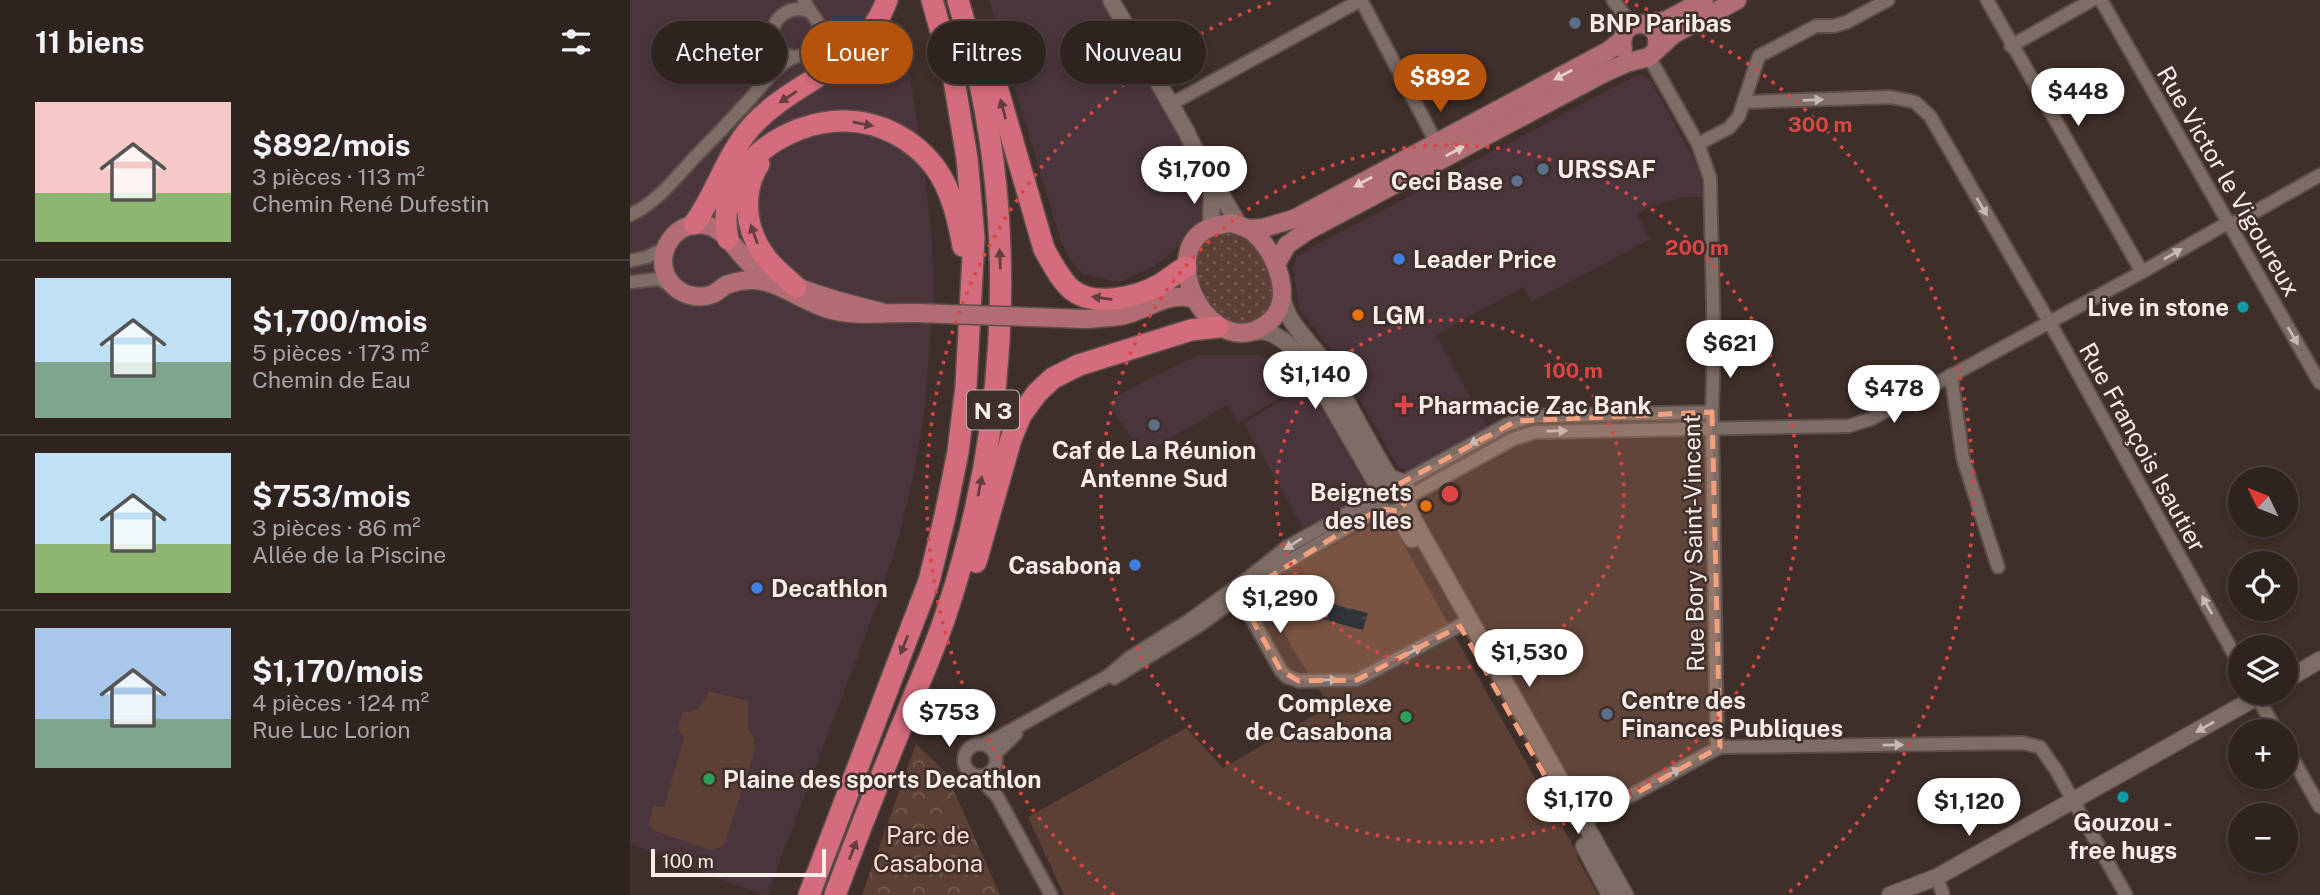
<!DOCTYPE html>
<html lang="fr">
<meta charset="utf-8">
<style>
body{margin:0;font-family:"Public Sans",sans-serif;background:#3b2f2d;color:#f1f3f6;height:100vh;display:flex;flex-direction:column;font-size:26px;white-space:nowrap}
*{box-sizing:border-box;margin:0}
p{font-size:23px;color:#a7a4a5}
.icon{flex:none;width:38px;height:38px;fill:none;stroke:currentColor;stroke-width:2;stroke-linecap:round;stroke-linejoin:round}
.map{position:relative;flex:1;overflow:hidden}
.details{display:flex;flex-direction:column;background:#2f2320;width:630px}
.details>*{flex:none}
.guide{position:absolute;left:21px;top:21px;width:665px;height:63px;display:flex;gap:14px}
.needle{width:46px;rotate:313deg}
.buttons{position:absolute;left:1598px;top:467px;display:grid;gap:14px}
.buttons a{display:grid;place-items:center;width:70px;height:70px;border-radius:50%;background:#2f2320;box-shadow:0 4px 10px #0003,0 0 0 2px #4a403e;font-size:35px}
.scale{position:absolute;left:21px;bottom:18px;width:175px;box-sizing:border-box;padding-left:7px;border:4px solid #f8ede9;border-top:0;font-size:19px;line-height:24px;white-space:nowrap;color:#f8ede9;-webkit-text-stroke:5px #3f2f2a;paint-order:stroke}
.price{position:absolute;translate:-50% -60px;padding:0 16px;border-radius:24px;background:#fff;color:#222;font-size:23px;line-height:46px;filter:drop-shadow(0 2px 4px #0008)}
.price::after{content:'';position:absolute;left:50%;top:42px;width:21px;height:16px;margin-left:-10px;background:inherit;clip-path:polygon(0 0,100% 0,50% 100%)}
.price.on{background:#b45309;color:#fff}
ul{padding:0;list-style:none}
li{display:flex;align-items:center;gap:21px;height:175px;padding:0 35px}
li+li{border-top:2px solid #4a403e}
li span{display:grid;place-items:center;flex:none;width:196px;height:140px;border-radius:0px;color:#555}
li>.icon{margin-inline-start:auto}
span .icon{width:84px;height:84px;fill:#fffc;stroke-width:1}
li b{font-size:30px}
h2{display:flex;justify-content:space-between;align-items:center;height:84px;padding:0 35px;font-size:30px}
.tag{padding:0 24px;border-radius:32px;background:#2f2320;box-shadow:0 4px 10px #0003,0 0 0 2px #4a403e;font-size:24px;line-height:63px}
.tag.on{background:#b45309;color:#fff}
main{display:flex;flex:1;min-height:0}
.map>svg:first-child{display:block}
.commercial{fill:#49353b}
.grass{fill:url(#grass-dots)}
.park{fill:url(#park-crowns)}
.pitch{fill:#5d4035}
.water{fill:url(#water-ripples)}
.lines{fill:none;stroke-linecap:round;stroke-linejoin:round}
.street-casing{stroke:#5c4f4a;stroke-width:16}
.secondary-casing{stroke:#5c4f4a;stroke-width:19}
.primary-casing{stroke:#5c4f4a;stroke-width:21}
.highway-casing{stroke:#5c4f4a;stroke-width:24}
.street{stroke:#7e6c66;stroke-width:12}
.secondary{stroke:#7e6c66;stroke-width:16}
.primary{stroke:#b26c74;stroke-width:18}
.highway{stroke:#d46c7d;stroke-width:21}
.primary-bridge-casing{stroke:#5c4f4a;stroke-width:21;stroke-linecap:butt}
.primary-bridge{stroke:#b26c74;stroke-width:18}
.oneway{fill:#e6cdcc}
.oneway2{fill:#643e3f}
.oneway3{fill:#c7b9b5}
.marked{fill:#f2a07e;fill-opacity:0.2;stroke:#f2a07e;stroke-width:5;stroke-dasharray:14 9;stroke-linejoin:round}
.ring{fill:none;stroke:#db4645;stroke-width:3.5;stroke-dasharray:3.5 7}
.service-dot{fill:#5c6f8a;stroke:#3f2f2a;stroke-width:2.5}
.shop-dot{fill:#3f7fe0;stroke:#3f2f2a;stroke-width:2.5}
.culture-dot{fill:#0f9aa8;stroke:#3f2f2a;stroke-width:2.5}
.food-dot{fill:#e8710a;stroke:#3f2f2a;stroke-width:2.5}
.health-dot{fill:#e0444e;stroke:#3f2f2a;stroke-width:2.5}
.leisure-dot{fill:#2e9e5b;stroke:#3f2f2a;stroke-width:2.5}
.labels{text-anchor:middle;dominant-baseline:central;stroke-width:5;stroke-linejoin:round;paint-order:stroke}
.shield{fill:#3f2f2a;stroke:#c0b4b0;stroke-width:2}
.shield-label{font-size:23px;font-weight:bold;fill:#f8ede9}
.poi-label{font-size:24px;font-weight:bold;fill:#f8ede9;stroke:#3f2f2a;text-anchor:start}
.street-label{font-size:24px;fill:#f8ede9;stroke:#3f2f2a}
.park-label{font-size:24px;fill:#fddcd0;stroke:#3f2f2a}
.centre{fill:#db4645;stroke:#3f2f2a;stroke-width:3.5}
.ring-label{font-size:21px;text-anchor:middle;font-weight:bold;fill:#db4645;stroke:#3f2f2a;stroke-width:5;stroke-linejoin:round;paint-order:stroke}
</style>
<main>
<section class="details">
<h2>11 biens<svg class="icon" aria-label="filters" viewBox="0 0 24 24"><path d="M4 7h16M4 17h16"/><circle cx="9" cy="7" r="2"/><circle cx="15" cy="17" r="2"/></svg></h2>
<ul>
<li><span style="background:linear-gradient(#f6c9c9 65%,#8fb573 0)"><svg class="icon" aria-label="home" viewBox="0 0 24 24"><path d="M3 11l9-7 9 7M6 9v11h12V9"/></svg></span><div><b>$892/mois</b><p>3 pièces · 113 m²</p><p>Chemin René Dufestin</p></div></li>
<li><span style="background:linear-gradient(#bfe0f5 60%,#7fa58c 0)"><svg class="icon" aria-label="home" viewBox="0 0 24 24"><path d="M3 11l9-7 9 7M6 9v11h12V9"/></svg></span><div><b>$1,700/mois</b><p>5 pièces · 173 m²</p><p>Chemin de Eau</p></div></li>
<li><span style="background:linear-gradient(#bfe0f5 65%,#8fb573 0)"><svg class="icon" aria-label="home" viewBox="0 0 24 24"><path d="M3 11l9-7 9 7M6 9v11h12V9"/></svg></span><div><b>$753/mois</b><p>3 pièces · 86 m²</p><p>Allée de la Piscine</p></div></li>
<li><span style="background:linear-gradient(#a9c7e8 65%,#7fa58c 0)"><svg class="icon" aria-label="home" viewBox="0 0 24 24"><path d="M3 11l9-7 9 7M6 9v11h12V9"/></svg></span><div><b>$1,170/mois</b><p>4 pièces · 124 m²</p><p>Rue Luc Lorion</p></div></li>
</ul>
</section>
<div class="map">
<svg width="1690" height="895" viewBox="0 0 1690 895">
<defs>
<pattern id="grass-dots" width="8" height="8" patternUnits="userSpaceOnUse" patternTransform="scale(1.75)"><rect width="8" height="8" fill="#5d4035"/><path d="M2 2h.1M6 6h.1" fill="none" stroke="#755c52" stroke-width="1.8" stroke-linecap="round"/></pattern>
<pattern id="park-crowns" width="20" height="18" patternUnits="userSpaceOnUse" patternTransform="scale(1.75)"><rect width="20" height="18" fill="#5d4035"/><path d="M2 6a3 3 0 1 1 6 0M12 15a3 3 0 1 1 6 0" fill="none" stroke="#755c52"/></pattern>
<pattern id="water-ripples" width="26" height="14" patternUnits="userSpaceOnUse" patternTransform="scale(1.75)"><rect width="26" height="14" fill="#001a26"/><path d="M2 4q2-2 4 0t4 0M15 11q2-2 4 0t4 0" fill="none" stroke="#263c46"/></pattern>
</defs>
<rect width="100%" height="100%" fill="#3f2f2a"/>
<g class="commercial">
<polygon points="0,0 256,0 281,83 294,164 302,241 304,295 294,415 283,477 269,537 251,594 137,895 132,895 0,844"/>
<polygon points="359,0 472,0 546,131 577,195 579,217 567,225 551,244 524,267 489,282 454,275 442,262 431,242"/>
<polygon points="1009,74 1021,81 1067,166 1071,178 1072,197 1053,197 1017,208 1007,214 1020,239 902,302 893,287 806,335 858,428 779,471 768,467 702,350 669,309 663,270 666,256"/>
<polygon points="570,355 626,355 648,361 668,387 608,423 597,405 512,455 478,402 514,381"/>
<polygon points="678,384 735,483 733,492 721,502 673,528 614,423"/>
</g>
<path class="grass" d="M598,230L627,242C637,265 659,302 628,318C620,322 611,326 602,324C588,321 579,306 575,293C572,286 566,276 565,268C564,247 580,235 598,230Z"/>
<polygon class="park" points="286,744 316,773 370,895 232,895"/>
<g class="pitch">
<polygon points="741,525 754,529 765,529 947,853 948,859 968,895 434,895 398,817 556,728 593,768 700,706 666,654 642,611 654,572"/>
<path d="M78,691L118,701V729L124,739V752L94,846L80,850L22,830L19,822L24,806L34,807L54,738L48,729L53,712C66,713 76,704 78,691Z"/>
</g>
<polygon class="water" points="695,602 738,613 733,630 691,619"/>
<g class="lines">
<defs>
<g id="street">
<polyline points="731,0 806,142"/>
<polyline points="983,0 1002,25"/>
<polyline points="1357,0 1512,272"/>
<polyline points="1471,0 1690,383"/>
<polyline points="1381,46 1462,0"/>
<path d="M163,57C126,47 144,0 179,11"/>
<polyline points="1019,57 1068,144 1080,178 1084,345 1082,412 1087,742 1090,747"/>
<polyline points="1115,102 1261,97 1285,102 1300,116 1429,339 1610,665"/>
<polyline points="541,104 731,0"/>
<polyline points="1068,144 1099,128 1109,116 1129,56 1186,26 1204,26 1217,22 1258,0"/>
<path d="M0,215C26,203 45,179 64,158C83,139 102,119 120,99C129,89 138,76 149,67C152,64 158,60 162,58C173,54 183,56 189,43C197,25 180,15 174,0"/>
<polyline points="0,261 17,257 35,248"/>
<polyline points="0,282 29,279 43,287"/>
<polyline points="1321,375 1333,458 1368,567"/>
<polyline points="771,483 876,425 902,416 1082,412"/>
<polyline points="778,497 883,439 905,432 1219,426 1241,419 1512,272 1594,225 1609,221 1690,175"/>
<polyline points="609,591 609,596 651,671 657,677 669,681 727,680 839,621"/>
<polyline points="484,678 570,625 650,566 749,509"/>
<polyline points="1625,693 1647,732"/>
<circle cx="350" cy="760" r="16"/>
<polyline points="353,744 371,736 478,676 499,658 561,619 617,579 657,547 744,498"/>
<polyline points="1656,747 1690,807"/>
<polyline points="365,754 386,734"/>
<polyline points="347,776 367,796 421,895"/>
<polyline points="936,813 946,818 958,819 1090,747 1393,743 1410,747 1426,770 1496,895"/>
<polyline points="1307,877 1313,895"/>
</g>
<g id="secondary">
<polyline points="481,0 556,131 582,186 581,227"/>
<polyline points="582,186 592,196 609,225"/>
<path d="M652,296C658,326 678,338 694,363C718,401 737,442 761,480"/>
<polyline points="621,332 633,331 643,334 656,342 678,365 748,486"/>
<circle cx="761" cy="496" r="17"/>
<polyline points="776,502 784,521 995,895"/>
<polyline points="763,513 769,517 782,539"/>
<polyline points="1656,680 1690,660"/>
<polyline points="954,846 980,895"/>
<polyline points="1260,895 1307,877 1634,693"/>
</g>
<g id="primary">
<polyline points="1018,25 1037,20 1074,0"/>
<path d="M993,49C986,15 1036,16 1026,50"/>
<path d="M601,223C609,225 619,228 625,234C646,253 665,299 640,321C584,370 523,254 579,228C586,225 594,224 601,223Z"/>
<polyline points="619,229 633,228 664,219 978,51 992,40"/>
<polyline points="646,264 657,245 677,231 972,74 996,63 1019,57 1044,34 1107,0"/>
<path d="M251,312C221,305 193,297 164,286C151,281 137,277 126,269C108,256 98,231 79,226C47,216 20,255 40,282C50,295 68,300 83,294C88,292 92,287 96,285C104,282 115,280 123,280C147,280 177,304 202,310C227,317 261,312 287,313"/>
<path d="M455,319C467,318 479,318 490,316C515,312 541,288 566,300"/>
</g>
<g id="highway">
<path d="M354,42L414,249C422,263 429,278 441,289C463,308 507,297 529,285C539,279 547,272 556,267"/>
<path d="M129,164C111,192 115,230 135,256C143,268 156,277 166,287"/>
<path d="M64,224C86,194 96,156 121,127C165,78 230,71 257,0"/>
<path d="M98,239C83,171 154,119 217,121C251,122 283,139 304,166C321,188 328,219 333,246"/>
<polyline points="346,562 381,439 391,415 407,393 423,378 449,365 561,330 588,327"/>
<polyline points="179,895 299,581 315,516 328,452 336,386 344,238 337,158 323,74 302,0"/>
<path d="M205,895C228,834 252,773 277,713C290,680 305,648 316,614C375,439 388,247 346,66C341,44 334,22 328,0"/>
</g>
</defs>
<use href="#street" class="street-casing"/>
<use href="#secondary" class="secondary-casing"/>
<use href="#primary" class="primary-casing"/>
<use href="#highway" class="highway-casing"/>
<use href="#street" class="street"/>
<use href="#secondary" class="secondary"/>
<use href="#primary" class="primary"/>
<use href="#highway" class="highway"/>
<defs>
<polyline id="primary-bridge" points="287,313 455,319"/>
</defs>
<use href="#primary-bridge" class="primary-bridge-casing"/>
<use href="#primary-bridge" class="primary-bridge"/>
</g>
<defs><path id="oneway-solid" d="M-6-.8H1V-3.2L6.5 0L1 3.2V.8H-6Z" transform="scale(1.75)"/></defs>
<g class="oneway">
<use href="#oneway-solid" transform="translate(933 75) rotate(152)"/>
<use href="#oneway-solid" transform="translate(825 151) rotate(-28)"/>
<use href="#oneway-solid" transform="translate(733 182) rotate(151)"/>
</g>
<g class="oneway2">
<use href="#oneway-solid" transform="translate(158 97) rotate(147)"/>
<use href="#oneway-solid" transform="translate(373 109) rotate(-105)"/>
<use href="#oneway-solid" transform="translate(233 124) rotate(11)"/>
<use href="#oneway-solid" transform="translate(124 234) rotate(-110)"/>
<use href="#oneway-solid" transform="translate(370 259) rotate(-92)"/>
<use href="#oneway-solid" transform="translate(472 298) rotate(-173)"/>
<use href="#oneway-solid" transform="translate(350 486) rotate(-79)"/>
<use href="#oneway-solid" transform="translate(274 645) rotate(111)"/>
<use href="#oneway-solid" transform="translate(223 850) rotate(-69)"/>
</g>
<g class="oneway3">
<use href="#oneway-solid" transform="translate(1183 100) rotate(-2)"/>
<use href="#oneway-solid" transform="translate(1352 207) rotate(60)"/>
<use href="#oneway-solid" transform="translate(1543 254) rotate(-30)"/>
<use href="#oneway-solid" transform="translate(1663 336) rotate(60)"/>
<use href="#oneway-solid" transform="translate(927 431) rotate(-1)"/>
<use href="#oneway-solid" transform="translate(848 440) rotate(151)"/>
<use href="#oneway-solid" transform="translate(663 544) rotate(148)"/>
<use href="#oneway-solid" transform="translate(1577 605) rotate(-119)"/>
<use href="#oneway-solid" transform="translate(783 651) rotate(-28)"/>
<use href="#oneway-solid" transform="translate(698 680) rotate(-1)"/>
<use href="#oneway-solid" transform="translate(1575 727) rotate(150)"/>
<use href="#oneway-solid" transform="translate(1263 745) rotate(-1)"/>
<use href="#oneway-solid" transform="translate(1042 773) rotate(-29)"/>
</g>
<path class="marked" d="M1082,412L1090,747L961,818H946L936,813L830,626L727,680L669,681L651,671L609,596L749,509L770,511L778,497L771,483L886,421Z"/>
<g class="ring">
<circle cx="820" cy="494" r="174"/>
<circle cx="820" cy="494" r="349"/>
<path d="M484 895A523 523 0 0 1 645 1M995 1A523 523 0 0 1 1156 895"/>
</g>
<g class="service-dot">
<circle cx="945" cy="23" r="7"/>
<circle cx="913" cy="169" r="7"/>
<circle cx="887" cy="181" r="7"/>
<circle cx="524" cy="425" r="7"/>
<circle cx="977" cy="714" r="7"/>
</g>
<g class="shop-dot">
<circle cx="769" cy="259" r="7"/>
<circle cx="505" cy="565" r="7"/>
<circle cx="127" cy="588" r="7"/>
</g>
<g class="culture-dot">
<circle cx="1613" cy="307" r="7"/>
<circle cx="1493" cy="797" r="7"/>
</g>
<g class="food-dot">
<circle cx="728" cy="315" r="7"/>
<circle cx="796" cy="506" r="7"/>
</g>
<path class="health-dot" d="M770.5 394.5h7v7h7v7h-7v7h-7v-7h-7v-7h7z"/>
<g class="leisure-dot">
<circle cx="776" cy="717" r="7"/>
<circle cx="79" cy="779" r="7"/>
</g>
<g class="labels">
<rect class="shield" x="337" y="390.5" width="52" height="39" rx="5"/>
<g class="shield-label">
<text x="363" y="410">N 3</text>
</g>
<g class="poi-label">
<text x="959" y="23">BNP Paribas</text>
<text x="927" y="169">URSSAF</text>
<text x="873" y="181" text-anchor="end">Ceci Base</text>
<text x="783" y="259">Leader Price</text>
<text x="1599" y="307" text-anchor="end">Live in stone</text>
<text x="742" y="315">LGM</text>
<text x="788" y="405">Pharmacie Zac Bank</text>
<text x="524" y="450" text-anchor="middle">Caf de La Réunion<tspan x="524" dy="28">Antenne Sud</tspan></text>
<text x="782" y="492" text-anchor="end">Beignets<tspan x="782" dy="28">des Iles</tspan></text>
<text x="491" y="565" text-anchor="end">Casabona</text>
<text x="141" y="588">Decathlon</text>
<text x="991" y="700">Centre des<tspan x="991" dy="28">Finances Publiques</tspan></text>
<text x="762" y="703" text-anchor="end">Complexe<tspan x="762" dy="28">de Casabona</tspan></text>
<text x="93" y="779">Plaine des sports Decathlon</text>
<text x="1493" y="822" text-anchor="middle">Gouzou -<tspan x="1493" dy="28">free hugs</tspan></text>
</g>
<g class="street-label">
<text transform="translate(1599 181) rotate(60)">Rue Victor le Vigoureux</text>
<text transform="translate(1513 447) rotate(61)">Rue François Isautier</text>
<text transform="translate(1063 543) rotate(-91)">Rue Bory Saint-Vincent</text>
</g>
<g class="park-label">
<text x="298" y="835">Parc de<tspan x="298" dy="28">Casabona</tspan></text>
</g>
</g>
<circle cx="820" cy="494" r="10" class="centre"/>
<g class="ring-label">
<text x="1190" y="132">300 m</text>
<text x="1067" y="255">200 m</text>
<text x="943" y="378">100 m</text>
</g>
</svg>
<div class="buttons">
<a><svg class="needle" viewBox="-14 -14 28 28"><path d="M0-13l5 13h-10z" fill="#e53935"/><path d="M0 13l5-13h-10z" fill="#a7a4a5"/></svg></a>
<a><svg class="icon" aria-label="locate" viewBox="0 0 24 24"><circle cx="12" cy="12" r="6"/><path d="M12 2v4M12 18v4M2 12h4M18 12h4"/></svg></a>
<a><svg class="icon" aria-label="layers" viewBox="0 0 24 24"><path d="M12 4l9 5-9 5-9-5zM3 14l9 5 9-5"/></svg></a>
<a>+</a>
<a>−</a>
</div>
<div class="scale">100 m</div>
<b class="price on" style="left:810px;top:114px">$892</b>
<b class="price" style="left:1448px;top:128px">$448</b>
<b class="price" style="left:564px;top:206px">$1,700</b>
<b class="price" style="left:1100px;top:380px">$621</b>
<b class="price" style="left:685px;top:411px">$1,140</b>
<b class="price" style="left:1264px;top:425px">$478</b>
<b class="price" style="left:650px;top:635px">$1,290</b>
<b class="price" style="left:899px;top:689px">$1,530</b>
<b class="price" style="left:319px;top:749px">$753</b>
<b class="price" style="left:948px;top:836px">$1,170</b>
<b class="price" style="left:1339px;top:838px">$1,120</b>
<div class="guide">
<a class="tag">Acheter</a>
<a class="tag on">Louer</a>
<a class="tag">Filtres</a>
<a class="tag">Nouveau</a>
</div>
</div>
</main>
